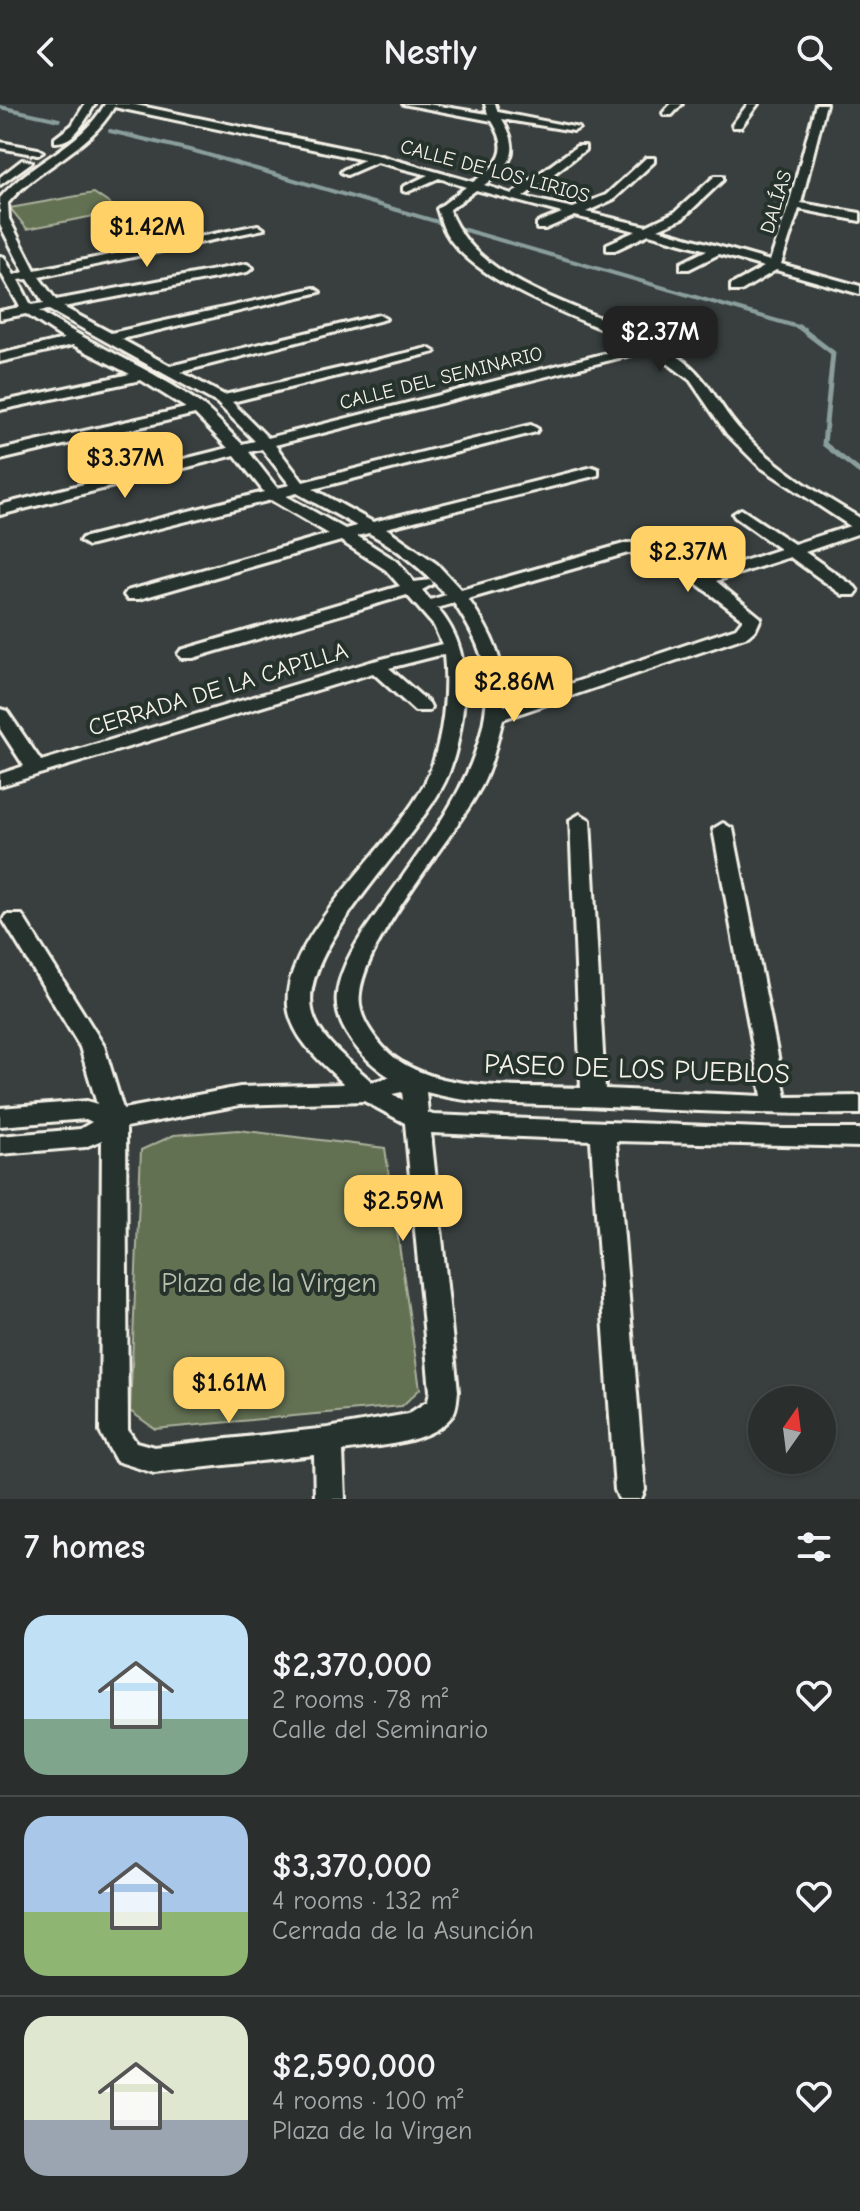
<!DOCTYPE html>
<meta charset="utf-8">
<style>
body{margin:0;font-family:"Comic Neue",sans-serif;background:#363b3a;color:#f1f3f6;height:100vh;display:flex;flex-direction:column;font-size:30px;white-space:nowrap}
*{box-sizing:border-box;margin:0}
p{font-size:26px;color:#a5a9aa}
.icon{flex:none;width:44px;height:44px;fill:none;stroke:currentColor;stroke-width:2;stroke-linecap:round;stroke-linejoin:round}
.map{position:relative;height:1395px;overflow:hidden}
.side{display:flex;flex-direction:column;background:#2a2f2e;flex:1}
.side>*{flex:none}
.needle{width:52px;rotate:14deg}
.tools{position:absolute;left:748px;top:1282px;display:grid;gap:16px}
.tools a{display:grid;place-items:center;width:88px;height:88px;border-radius:50%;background:#2a2f2e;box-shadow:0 2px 6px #0004,0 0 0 2px #464a4a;font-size:40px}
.price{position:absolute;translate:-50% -68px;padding:0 18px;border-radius:16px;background:#ffd166;color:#111;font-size:26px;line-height:52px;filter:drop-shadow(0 2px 4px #0008)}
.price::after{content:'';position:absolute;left:50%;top:48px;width:24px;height:18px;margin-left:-12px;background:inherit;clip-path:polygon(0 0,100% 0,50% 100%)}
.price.on{background:#222;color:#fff}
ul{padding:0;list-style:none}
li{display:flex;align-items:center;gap:24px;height:200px;padding:0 24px}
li+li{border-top:2px solid #464a4a}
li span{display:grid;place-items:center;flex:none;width:224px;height:160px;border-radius:24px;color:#555}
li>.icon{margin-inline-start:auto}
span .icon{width:96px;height:96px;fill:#fffc;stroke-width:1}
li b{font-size:34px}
h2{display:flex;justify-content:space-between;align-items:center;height:96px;padding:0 24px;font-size:34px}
header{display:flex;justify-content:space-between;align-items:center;height:104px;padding:0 24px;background:#2a2f2e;font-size:36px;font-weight:700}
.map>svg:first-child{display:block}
.green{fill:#647152;stroke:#acb19d;stroke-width:2}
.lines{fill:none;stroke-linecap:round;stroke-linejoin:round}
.stream-far1{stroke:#8a9e9c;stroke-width:4}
.stream{stroke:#8a9e9c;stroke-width:5}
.minor-casing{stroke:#f4f1e8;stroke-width:6}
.minor{fill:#26332d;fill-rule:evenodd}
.labels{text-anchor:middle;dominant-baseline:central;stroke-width:8;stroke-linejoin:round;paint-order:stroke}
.far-street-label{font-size:20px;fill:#f4f1e8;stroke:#26332d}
.street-label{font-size:24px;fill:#f4f1e8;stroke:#26332d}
.near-street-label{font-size:28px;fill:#f4f1e8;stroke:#26332d}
.near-park-label{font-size:28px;fill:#babeac;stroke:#26332d}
</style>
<header><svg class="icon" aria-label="back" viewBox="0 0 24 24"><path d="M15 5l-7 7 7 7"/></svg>Nestly<svg class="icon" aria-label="search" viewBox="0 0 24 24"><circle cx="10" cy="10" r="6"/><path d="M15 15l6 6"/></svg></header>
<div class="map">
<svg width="860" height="1395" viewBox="0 0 860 1395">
<rect width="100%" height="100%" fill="#383f3e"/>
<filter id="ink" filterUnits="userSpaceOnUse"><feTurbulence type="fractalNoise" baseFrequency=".0125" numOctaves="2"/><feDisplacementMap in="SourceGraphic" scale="16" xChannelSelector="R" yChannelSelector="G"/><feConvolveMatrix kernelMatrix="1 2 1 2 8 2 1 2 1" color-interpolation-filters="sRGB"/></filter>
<g filter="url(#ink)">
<g class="green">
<polygon points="94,89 120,107 27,125 10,104"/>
<polygon points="238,1026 385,1044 420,1285 402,1302 155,1325 130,1307 141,1046 174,1031"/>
</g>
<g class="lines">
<g class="stream-far1">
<polyline points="0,3 59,16"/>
<polyline points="110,27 198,48 805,225"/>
</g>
<polyline class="stream" points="799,223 833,249 824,340 860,368"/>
<defs>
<g id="minor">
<path d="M85,0H95C86,15 75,39 55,38V34L72,21Z"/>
<path d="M105,0H131L377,51L473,78C500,60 511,47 492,17L403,0H427L488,10L485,0H495L498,8L579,24L574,27L502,15C521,46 513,61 484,81L512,90L577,42H585V46L523,93L573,104L606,91L646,54H654V58L614,95L586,108L646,122L675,108L715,72H723V76L683,114L658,125L770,157L789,101L816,0H826L801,99L860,109V117L799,105L781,160L860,182V190L776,166L741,187H731V181L764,163L719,150L689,165H681V159L707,146L649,130L615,146H607V140L636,127L575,112L545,125H537V119L562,109L476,86L449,106C482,192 611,204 680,254C709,274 719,304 742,328C776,364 818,389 860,414V429L805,448L855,483L858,487L855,491H843L790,453L716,477L761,514L756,525L748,532L503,615C496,640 491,668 477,690C447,742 367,833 360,889C357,910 370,928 383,943C401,963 427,972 453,977C493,985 539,982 581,984L570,716L580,710L590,716L605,985L762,992L713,725L723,719L733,725L786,993L860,992V1010C768,1011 676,1006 585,1002C532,1000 477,1002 426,988L428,1009L433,1011L784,1025H860V1043L616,1037L645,1386L641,1395H619L615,1386L591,1036L431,1029L458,1287C457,1295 457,1305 452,1312C429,1341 376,1341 343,1347L345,1395H315L314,1351L154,1369L116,1357L100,1328L102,1036L85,1043L0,1050V1032L80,1025L92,1018L86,1015L0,1022V1004L87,997L97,1000L80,943L3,816L6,811H22L104,942L123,1005L240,983L344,980C323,959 296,939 289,908C273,837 403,736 429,670C443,633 448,590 444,550L389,564L429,599L431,603L429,607H415L373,569L0,682V670L24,662L0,625V605L7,607L41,657L370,558L442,540L434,522L407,491L193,554H181L178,550L181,546L400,482L386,466L341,437L139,495H127L124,491L127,487L329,430L271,396L88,442L80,437L82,434L264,388L235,351L0,411V401L228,344L195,310L0,356V346L186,304L141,276L0,306V298L130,270L73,241L0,258V250L64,235L26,210L0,215V207L20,203L0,167V152L4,153L14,171L24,168L0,121V94C31,57 81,43 105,0ZM114,3L364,56L343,66L341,68L347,71L377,58L428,71L403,83V87L407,88L439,74L466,83L437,105C440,113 442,122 446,129C475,181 586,216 639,241L268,334L232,298L435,248L428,244L224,291L181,268L386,215L379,211L170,262L121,235L320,188L314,184L111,229L63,203L247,168L253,164L247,160L56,196L39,173L264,125L258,121L35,166L9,115L8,99C39,62 89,47 114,3ZM28,175L44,199L31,201L18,176ZM49,206L217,299L255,337L242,340C229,328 216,312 202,301C152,264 92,242 39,207ZM650,246L690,276L727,330L759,362L850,422L794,440L741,405L733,410L735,413L780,445L705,470C674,445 669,438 627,439L461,486L437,460L386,424L598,371V365L593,363L373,418L313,385L536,328L538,325L531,321L303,378L275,341ZM262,345L290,381L277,384L249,348ZM297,389L357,422L345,425L286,392ZM369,429C399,445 423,466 446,491L430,496L422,486L433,480L431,476L414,478L398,458L357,432ZM652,448L661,452L743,515L736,524L504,602C507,560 492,529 468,495L628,449ZM454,499C472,527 488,554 487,589C484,674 422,742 377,809C361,831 340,862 337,890C333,923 364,957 390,973L372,978C351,958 321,938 313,910C294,845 423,733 448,671C457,648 462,619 464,594C466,559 460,531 437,504ZM402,988L403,996L392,990ZM364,997L405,1019L430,1287L428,1297L408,1310L328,1324L154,1343L136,1338L128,1326L126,1023L240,1001Z"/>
<polygon points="671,0 682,0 672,11 664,11 663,9"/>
<polygon points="748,0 758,0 741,23 733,23 732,21"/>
<polygon points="0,38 38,45 43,48 38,51 0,44"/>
<polygon points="22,56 32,58 0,81 0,73"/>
</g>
</defs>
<use href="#minor" class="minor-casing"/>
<use href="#minor" class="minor"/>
</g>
</g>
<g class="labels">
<g class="far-street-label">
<text transform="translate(495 67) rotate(15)">CALLE DE LOS LIRIOS</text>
<text transform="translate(776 98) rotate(-73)">DALÍAS</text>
<text transform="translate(441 274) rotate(-14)">CALLE DEL SEMINARIO</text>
</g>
<g class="street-label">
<text transform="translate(218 585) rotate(-17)">CERRADA DE LA CAPILLA</text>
</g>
<g class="near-street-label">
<text transform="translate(637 965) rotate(2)">PASEO DE LOS PUEBLOS</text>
</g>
<g class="near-park-label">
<text x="269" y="1179">Plaza de la Virgen</text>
</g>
</g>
</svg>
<div class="tools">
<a><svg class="needle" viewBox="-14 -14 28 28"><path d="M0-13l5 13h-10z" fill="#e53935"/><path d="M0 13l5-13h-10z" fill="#a5a9aa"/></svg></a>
</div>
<b class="price" style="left:147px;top:165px">$1.42M</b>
<b class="price on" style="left:660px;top:270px">$2.37M</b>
<b class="price" style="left:125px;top:396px">$3.37M</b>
<b class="price" style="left:688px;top:490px">$2.37M</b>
<b class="price" style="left:514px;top:620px">$2.86M</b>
<b class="price" style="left:403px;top:1139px">$2.59M</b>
<b class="price" style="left:229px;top:1321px">$1.61M</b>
</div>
<section class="side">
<h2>7 homes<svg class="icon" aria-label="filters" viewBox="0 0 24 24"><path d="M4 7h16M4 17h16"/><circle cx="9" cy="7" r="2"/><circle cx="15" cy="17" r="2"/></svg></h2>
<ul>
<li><span style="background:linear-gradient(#bfe0f5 65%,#7fa58c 0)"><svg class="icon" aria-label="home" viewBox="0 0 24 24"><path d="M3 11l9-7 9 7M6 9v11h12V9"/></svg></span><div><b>$2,370,000</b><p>2 rooms · 78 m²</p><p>Calle del Seminario</p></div><svg class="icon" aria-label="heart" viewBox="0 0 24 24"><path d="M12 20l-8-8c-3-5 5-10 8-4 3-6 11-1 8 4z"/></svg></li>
<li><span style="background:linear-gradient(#a9c7e8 60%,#8fb573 0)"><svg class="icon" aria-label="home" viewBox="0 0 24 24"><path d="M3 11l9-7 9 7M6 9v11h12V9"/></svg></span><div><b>$3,370,000</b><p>4 rooms · 132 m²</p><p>Cerrada de la Asunción</p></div><svg class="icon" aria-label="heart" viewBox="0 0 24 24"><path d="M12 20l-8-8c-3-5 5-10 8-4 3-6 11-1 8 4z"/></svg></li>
<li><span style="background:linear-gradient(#dfe7d0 65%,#9aa5b1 0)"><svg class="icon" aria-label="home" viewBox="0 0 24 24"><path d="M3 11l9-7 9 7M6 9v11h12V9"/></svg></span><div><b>$2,590,000</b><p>4 rooms · 100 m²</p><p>Plaza de la Virgen</p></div><svg class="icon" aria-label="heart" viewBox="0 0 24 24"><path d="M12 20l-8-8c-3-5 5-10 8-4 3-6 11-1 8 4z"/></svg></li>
</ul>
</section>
